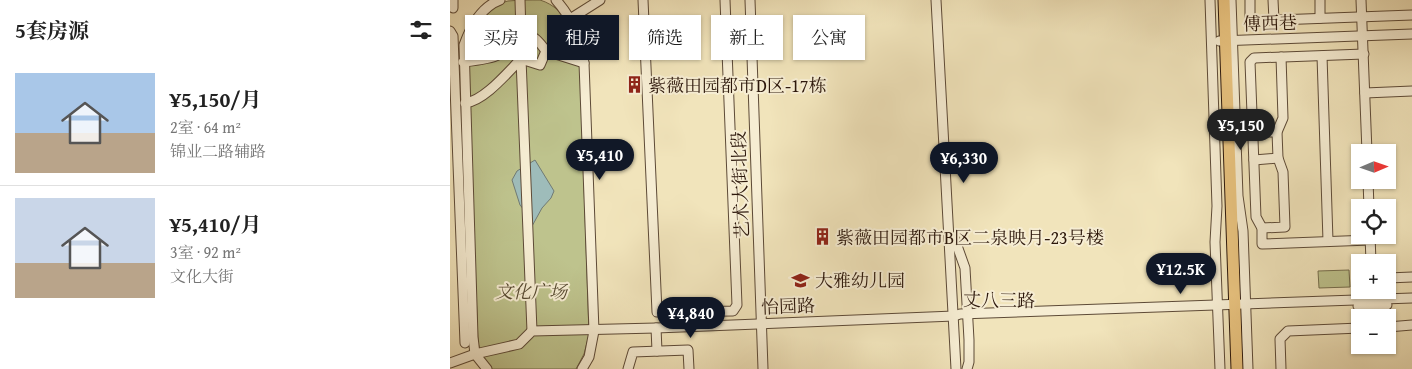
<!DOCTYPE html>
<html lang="zh">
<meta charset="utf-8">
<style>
body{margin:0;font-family:"Gentium Book Plus","Noto Serif SC",serif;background:#f2f2f2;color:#222;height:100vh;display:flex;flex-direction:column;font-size:19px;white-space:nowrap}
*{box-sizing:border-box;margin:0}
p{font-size:16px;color:#767676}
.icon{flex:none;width:28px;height:28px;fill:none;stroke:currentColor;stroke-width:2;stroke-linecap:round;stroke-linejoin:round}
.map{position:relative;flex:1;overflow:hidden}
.details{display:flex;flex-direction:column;background:#fff;width:450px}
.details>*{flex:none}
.banner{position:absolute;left:15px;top:15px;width:475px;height:45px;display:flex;gap:10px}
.needle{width:32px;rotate:88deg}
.tools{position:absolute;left:901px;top:144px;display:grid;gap:10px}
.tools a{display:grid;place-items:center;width:45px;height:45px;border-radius:0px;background:#fff;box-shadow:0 1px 4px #0004;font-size:25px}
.price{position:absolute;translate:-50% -42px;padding:0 11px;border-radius:18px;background:#111827;color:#fff;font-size:16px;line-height:32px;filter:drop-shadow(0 1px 2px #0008)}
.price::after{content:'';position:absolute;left:50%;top:30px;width:15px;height:11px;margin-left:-8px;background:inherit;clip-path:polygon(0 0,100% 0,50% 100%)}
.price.current{background:#222;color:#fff}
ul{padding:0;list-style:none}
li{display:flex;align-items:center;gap:15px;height:125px;padding:0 15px}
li+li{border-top:1px solid #e0e0e0}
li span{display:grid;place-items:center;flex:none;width:140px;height:100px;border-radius:0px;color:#555}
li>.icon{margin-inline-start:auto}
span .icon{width:60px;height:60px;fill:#fffc;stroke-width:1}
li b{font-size:21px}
h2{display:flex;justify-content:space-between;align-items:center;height:60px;padding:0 15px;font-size:21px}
.tag{padding:0 18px;border-radius:0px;background:#fff;box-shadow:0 1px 4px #0004;font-size:18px;line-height:45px}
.tag.current{background:#111827;color:#fff}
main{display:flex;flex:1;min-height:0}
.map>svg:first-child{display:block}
.green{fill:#bec38d;stroke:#756d4c}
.water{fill:#9ebcba;stroke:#707a74}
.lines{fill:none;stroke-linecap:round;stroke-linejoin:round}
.minor-casing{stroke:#5d4a37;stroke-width:11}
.major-casing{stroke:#2c170b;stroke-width:13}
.minor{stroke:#f6edd3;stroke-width:9}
.major{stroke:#e8c27e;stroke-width:11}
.labels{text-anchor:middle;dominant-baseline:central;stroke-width:4;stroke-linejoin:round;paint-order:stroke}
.street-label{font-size:18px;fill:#2c170b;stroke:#f6edd3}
.poi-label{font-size:18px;fill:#2c170b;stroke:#f6edd3;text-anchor:start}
.park-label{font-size:18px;font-style:italic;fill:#584b32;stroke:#f6edd3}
</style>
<main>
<section class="details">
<h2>5套房源<svg class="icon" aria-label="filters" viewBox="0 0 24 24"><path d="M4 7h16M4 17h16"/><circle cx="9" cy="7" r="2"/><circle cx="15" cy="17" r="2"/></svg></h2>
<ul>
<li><span style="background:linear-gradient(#a9c7e8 60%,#b9a48a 0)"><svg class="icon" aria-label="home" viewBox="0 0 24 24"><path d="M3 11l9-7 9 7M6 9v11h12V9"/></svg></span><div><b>¥5,150/月</b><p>2室 · 64 m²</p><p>锦业二路辅路</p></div></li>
<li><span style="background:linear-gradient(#c9d6e8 65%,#b9a48a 0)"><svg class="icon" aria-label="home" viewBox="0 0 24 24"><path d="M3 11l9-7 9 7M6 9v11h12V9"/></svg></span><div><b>¥5,410/月</b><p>3室 · 92 m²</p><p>文化大街</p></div></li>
</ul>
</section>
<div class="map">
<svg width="962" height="369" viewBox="0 0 962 369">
<rect width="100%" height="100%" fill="#f1e4bb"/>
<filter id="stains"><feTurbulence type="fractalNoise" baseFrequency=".004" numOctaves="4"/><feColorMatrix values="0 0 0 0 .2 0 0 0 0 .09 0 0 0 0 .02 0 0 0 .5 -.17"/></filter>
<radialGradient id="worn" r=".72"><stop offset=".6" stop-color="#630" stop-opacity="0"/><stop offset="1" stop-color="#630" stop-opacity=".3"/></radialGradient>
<g class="green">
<path d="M90,0C119,9 125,38 130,64L139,335L134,354L126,369H42L32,356L28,343L17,59C20,35 31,7 58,1C68,0 80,0 90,0Z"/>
<polygon points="899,270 900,287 869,288 868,271"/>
</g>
<polygon class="water" points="85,160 104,191 101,198 92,208 81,228 75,211 70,205 62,180 67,171"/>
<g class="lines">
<defs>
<g id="minor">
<polyline points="3,0 3,8"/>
<polyline points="70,0 71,34"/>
<path d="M106,0C122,18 131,39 134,63L144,331L139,357L132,369"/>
<polyline points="193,0 207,312 283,311 287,305 275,0"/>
<polyline points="300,0 313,369"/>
<polyline points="486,0 506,369"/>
<polyline points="760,0 767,206 765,242 770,369"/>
<polyline points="781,0 788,196 793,231 798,369"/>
<polyline points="800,0 800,21 962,15"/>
<polyline points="823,0 824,20"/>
<polyline points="870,0 870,18"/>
<polyline points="911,0 917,152"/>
<polyline points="120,19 150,0"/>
<polyline points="0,31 3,36 15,343"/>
<polyline points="769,41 962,34"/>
<polyline points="914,54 804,58 800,62 806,217 812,228 812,244 920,240"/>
<polyline points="872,56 878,241"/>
<polyline points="71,59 82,331"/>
<path d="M13,62C22,61 41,59 48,55C51,53 54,49 56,46C74,29 82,31 96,51"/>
<polyline points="915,93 962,91"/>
<path d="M15,103C34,101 57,73 71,59L90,65L96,51L134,63"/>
<polyline points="803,132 827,132"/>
<polyline points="804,160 828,158"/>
<polyline points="918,180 919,208"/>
<polyline points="812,228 835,227 833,172 828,158 827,132 833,118 831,57"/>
<polyline points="920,235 921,262"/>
<polyline points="505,240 515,268 519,340 519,362 517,369"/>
<polyline points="938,278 962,277"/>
<polyline points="908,306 937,305"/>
<polyline points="938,327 962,325"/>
<polyline points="206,328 207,351"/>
<polyline points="0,363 25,354 69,344 82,331 206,328 504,316 510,314 962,298"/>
<path d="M37,369L25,354L23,337L14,45C21,26 31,7 50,0"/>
<polyline points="178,369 183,352 238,350 239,369"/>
<polyline points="831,369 830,339 838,331 910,328"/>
</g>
<polyline id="major" points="774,0 787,369"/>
</defs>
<use href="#minor" class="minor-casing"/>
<use href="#major" class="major-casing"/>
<use href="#minor" class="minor"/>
<use href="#major" class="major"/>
</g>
<defs>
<symbol id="building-bare" viewBox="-9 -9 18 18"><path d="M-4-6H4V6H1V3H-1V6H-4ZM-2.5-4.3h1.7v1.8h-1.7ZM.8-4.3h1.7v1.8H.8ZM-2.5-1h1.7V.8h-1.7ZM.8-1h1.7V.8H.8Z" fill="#8f2418" stroke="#f6edd3" stroke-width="2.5" paint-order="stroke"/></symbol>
<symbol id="school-bare" viewBox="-9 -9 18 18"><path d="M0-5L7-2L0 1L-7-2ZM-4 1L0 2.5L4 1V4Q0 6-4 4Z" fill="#8f2418" stroke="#f6edd3" stroke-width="2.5" paint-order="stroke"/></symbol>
</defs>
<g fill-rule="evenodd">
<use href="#building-bare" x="172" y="72" width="25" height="25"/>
<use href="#building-bare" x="360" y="224" width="25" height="25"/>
<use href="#school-bare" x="338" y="268" width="25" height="25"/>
</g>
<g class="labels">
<g class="street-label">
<text transform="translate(820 23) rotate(-2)">傅西巷</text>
<text transform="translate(290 185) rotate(-92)">艺术大街北段</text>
<text transform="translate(549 300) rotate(1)">丈八三路</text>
<text transform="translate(338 306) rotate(-2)">怡园路</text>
</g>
<g class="poi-label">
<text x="198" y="85">紫薇田园都市D区-17栋</text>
<text x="386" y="237">紫薇田园都市B区二泉映月-23号楼</text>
<text x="365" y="280">大雅幼儿园</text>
</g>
<g class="park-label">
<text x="81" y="291">文化广场</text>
</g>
</g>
<rect width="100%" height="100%" filter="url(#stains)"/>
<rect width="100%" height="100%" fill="url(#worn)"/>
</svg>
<div class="tools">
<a><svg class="needle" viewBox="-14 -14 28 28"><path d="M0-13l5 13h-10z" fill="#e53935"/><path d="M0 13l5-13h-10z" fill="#767676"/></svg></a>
<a><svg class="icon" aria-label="locate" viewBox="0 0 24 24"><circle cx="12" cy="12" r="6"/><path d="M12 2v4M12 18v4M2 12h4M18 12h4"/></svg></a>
<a>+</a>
<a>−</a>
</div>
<b class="price current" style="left:791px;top:151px">¥5,150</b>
<b class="price" style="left:150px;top:181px">¥5,410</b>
<b class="price" style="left:514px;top:184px">¥6,330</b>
<b class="price" style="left:731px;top:295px">¥12.5K</b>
<b class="price" style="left:241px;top:339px">¥4,840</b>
<div class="banner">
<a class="tag">买房</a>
<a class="tag current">租房</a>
<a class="tag">筛选</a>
<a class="tag">新上</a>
<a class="tag">公寓</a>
</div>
</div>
</main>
